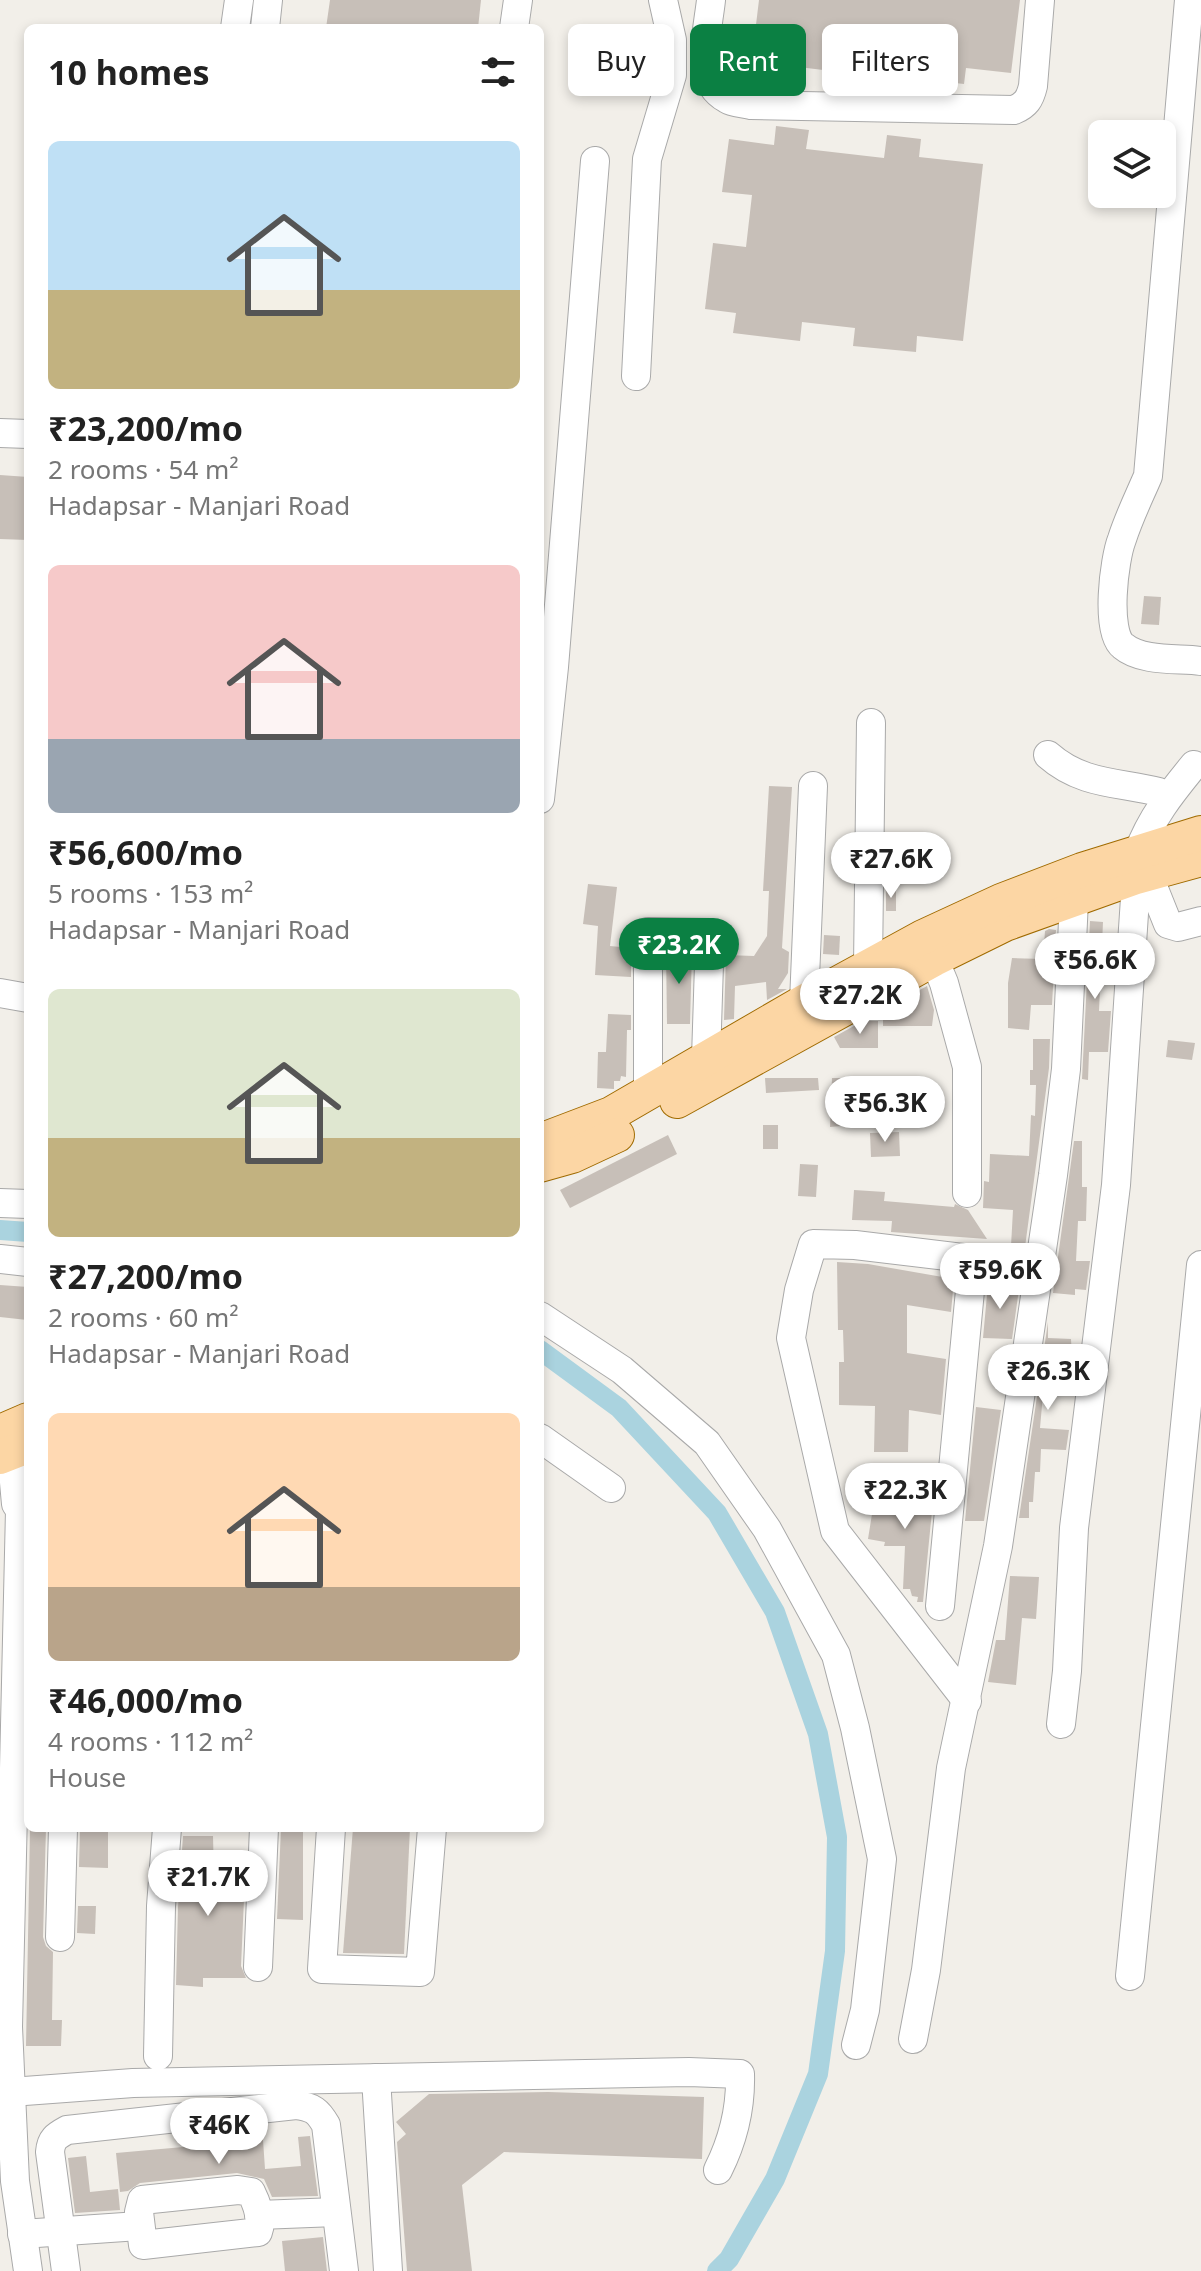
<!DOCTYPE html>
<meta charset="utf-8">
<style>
body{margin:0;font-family:"Noto Sans",sans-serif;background:#f2f2f2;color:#222;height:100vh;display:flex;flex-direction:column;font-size:30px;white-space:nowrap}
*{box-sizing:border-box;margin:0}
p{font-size:26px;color:#767676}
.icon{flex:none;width:44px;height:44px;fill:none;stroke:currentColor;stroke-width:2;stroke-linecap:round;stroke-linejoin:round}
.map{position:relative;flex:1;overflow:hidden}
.sheet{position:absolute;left:24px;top:24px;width:520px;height:1808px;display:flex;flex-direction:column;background:#fff;border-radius:12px;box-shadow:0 4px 12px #0003}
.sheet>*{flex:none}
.banner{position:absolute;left:568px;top:24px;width:512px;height:72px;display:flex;gap:16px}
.fabs{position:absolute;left:1088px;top:120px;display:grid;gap:16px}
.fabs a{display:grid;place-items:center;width:88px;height:88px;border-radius:12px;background:#fff;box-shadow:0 4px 12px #0003;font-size:40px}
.price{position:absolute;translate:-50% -68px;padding:0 18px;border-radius:28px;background:#fff;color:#222;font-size:26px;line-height:52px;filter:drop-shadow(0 2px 4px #0008)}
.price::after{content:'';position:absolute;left:50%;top:48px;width:24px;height:18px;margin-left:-12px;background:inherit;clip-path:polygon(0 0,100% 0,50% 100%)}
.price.current{background:#0b8043;color:#fff}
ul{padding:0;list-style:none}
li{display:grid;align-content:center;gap:16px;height:424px;padding:0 24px}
li span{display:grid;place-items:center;height:248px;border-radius:12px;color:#555}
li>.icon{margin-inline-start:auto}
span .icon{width:144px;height:144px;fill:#fffc;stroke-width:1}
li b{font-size:34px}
h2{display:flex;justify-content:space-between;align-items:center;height:96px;padding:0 24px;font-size:34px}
.tag{padding:0 28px;border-radius:12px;background:#fff;box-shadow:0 4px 12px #0003;font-size:28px;line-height:72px}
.tag.current{background:#0b8043;color:#fff}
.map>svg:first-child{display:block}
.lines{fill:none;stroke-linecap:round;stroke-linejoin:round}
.canal{stroke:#aad3df;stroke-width:20}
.building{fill:#c7bfb8}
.minor-casing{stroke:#a9a9a9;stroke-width:30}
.major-casing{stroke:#a06b00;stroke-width:36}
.minor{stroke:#fff;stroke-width:28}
.major{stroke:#fcd6a4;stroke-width:34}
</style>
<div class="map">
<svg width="1201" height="2271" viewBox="0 0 1201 2271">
<rect width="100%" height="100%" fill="#f2efe9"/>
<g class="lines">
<g class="canal">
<polyline points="0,1230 28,1232"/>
<polyline points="540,1350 619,1408 717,1513 775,1612 818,1734 837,1837 835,1951 818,2074 775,2179 729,2259 717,2271"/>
</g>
</g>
<g class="building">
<polygon points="330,0 481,0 478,28 326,28"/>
<polygon points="759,0 1020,0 1011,73 966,68 964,84 902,77 904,60 851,54 848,73 782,65 784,45 754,41"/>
<polygon points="776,126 809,130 806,149 884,158 887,135 921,139 919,157 983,164 963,341 917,336 916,352 853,346 855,328 802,322 800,341 733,333 736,313 705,309 713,243 746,247 752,195 722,192 729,139 774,145"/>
<polygon points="0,475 28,477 28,540 0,539"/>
<polygon points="1144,596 1161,597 1159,625 1141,624"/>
<polygon points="769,786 792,787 782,948 789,952 788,973 778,989 787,989 767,1000 766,982 735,986 734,1019 724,1020 726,955 754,956 767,936 769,891 763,891"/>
<polygon points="588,884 617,887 610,946 631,948 631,977 595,975 598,926 583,924"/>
<rect x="886" y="888" width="10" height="23"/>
<polygon points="1090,921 1103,922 1099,1011 1111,1011 1108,1052 1089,1052 1088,1080 1082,1079"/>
<polygon points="1049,929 1056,930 1052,1005 1031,1005 1029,1030 1008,1028 1008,983 1012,958 1043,959 1045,931"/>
<polygon points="824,935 840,936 839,955 823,954"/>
<polygon points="666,950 692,950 690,1024 667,1024"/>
<polygon points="927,986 934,1010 932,1026 883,1026 883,1010"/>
<polygon points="608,1014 631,1015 631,1030 627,1030 626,1077 621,1076 620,1081 614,1081 614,1089 597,1088 598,1052 606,1052"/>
<polygon points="863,1021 878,1021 878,1048 840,1048 834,1037"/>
<polygon points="1033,1039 1050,1039 1049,1068 1025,1247 1011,1246 1013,1210 983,1208 984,1181 989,1182 990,1154 1029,1156 1031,1115 1035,1116 1036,1085 1030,1085 1030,1070 1033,1070"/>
<polygon points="1168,1040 1195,1043 1192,1060 1166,1057"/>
<polygon points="765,1078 818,1078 819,1090 766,1093"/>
<polygon points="832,1078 847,1078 847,1090 862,1089 863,1124 830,1127"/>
<rect x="902" y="1078" width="20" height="32"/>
<rect x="763" y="1125" width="15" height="24"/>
<polygon points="899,1132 900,1156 871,1157 870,1133"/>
<polygon points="668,1135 677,1154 570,1208 560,1190"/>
<polygon points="1074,1141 1082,1141 1082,1187 1087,1187 1086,1221 1078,1221 1076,1261 1090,1261 1086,1290 1075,1289 1075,1295 1053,1293"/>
<polygon points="800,1164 818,1165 816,1197 798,1196"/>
<polygon points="854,1190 885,1192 884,1201 954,1207 955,1204 968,1210 987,1239 891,1232 892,1221 852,1220"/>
<polygon points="837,1262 868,1264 954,1279 951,1312 907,1305 907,1353 946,1359 941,1415 909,1410 908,1452 874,1452 875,1406 839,1405 839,1362 844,1362 843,1330 838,1330"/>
<polygon points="994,1279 1009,1281 1008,1287 1019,1289 1012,1339 983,1338 988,1284 993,1285"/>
<polygon points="0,1285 28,1287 27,1320 0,1317"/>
<polygon points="1048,1322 1048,1338 1071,1339 1072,1358 1076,1358 1077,1365 1074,1385 1044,1383 1040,1428 1069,1430 1066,1450 1041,1449 1040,1472 1035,1472 1033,1502 1029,1502 1029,1518 1019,1518"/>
<polygon points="976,1407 1001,1410 984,1521 965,1521"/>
<polygon points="876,1489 934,1491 923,1602 917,1602 918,1597 912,1596 910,1589 903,1589 905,1546 884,1546 885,1542 868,1539"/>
<polygon points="1010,1576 1039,1577 1036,1619 1022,1618 1016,1685 988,1682 996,1640 1005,1640"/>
<polygon points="30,1828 46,1828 43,1937 46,1946 53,1952 52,2020 62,2020 61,2046 26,2046"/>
<polygon points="80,1828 108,1828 108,1868 79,1867"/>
<polygon points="281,1828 303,1828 303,1920 277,1919"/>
<polygon points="353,1828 410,1828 404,1954 343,1953"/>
<polygon points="183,1836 213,1836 214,1876 245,1877 241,1966 246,1978 203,1978 203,1987 176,1985 178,1907"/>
<polygon points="78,1906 96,1906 95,1934 77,1933"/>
<polygon points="548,2092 704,2097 702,2159 504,2152 462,2185 472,2271 407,2271 397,2142 406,2134 396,2122 429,2094"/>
<polygon points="310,2136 318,2196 272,2197 264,2179 237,2173 140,2183 128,2191 120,2192 116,2153 263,2140 265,2169 301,2166 298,2137"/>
<polygon points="86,2156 90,2192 118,2189 120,2210 75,2213 68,2158"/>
<polygon points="323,2237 327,2271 285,2271 282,2241"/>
</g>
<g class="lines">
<defs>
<g id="minor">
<path d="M711,0C708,30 693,81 727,99C733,103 744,103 751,105L1014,110C1026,105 1030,99 1033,86L1040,0"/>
<path d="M1189,0L1148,476C1139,497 1129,517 1122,539C1114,559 1105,632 1123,646C1142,662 1178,658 1201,661"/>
<polyline points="235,28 239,0"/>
<polyline points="265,28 268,0"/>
<polyline points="514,28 518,0"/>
<polyline points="636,376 647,159 672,75 672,40 663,0"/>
<polyline points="0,433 28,434"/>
<polyline points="871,723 868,966 874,986"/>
<path d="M1048,755C1082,785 1119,782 1159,792L1163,802"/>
<polyline points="540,799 554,667 595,161"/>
<polyline points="1148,874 1168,924 1178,927 1201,921"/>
<polyline points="934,959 944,983 967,1067 967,1193"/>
<polyline points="0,993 28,998"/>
<polyline points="806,1021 804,1002 813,786"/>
<polyline points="648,1092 648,932 710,933 706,1058"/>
<polyline points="0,1203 28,1204"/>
<polyline points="0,1259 28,1262"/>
<polyline points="540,1316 622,1370 707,1443 767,1529 836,1655 855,1728 882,1859 865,2010 856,2045"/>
<polyline points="3,1436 13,1471 16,1504 20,1510 8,2027 15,2181 28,2271"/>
<polyline points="540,1438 611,1488"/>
<polyline points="940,1606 973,1259"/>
<polyline points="967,1701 835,1531 791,1338 799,1290 813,1244 855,1245 1038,1267"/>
<path d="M1061,1724L1067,1671L1074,1528L1116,1185L1138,853C1151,818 1171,793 1194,765"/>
<polyline points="331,1828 322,1969 420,1972 432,1828"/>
<polyline points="60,1937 63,1828"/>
<polyline points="258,1967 264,1828"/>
<polyline points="1130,1976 1201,1265"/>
<polyline points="913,2039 926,1970 951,1768 998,1546 1053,1175 1066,1069 1074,900"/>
<polyline points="158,2056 161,1906 167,1828"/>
<polyline points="376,2078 388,2271"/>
<path d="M11,2092L133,2083L689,2072L740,2074C741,2108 733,2140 718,2170"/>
<path d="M238,2190L251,2192C257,2204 263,2219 258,2232L143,2245L139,2212L142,2200Z"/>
<polyline points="259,2215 336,2212"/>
<polyline points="22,2234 139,2226"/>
<path d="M66,2271L50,2152C51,2139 56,2136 67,2130L296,2105C313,2107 318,2111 326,2125L344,2271"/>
</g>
<g id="major">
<polyline points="677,1101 934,959 1005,924 1136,877 1201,859"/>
<polyline points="540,1141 611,1114 804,1002 923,937 1001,901 1082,870 1201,833"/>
<polyline points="540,1165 572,1156 617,1135"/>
<polyline points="0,1432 28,1420"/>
<polyline points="0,1457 28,1446"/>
</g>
</defs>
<use href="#minor" class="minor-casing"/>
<use href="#major" class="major-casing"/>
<use href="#minor" class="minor"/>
<use href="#major" class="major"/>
</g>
</svg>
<div class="fabs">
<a><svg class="icon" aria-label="layers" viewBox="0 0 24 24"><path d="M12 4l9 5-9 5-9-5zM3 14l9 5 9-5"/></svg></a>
</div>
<b class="price" style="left:891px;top:900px">₹27.6K</b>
<b class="price current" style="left:679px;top:986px">₹23.2K</b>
<b class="price" style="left:1095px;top:1001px">₹56.6K</b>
<b class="price" style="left:860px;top:1036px">₹27.2K</b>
<b class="price" style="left:885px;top:1144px">₹56.3K</b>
<b class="price" style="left:1000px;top:1311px">₹59.6K</b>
<b class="price" style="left:1048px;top:1412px">₹26.3K</b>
<b class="price" style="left:905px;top:1531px">₹22.3K</b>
<b class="price" style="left:208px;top:1918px">₹21.7K</b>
<b class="price" style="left:219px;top:2166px">₹46K</b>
<div class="banner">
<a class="tag">Buy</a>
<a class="tag current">Rent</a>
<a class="tag">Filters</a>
</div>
<section class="sheet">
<h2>10 homes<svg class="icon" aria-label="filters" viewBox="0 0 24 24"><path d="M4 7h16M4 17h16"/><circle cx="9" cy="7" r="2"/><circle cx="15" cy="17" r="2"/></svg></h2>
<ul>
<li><span style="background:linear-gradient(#bfe0f5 60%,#c2b280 0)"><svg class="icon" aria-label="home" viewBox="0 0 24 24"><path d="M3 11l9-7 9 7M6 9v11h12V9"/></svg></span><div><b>₹23,200/mo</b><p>2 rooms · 54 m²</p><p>Hadapsar - Manjari Road</p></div></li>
<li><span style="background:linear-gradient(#f6c9c9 70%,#9aa5b1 0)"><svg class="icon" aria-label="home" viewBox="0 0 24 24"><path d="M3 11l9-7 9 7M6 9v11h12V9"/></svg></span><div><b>₹56,600/mo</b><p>5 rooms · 153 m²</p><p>Hadapsar - Manjari Road</p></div></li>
<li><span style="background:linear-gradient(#dfe7d0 60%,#c2b280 0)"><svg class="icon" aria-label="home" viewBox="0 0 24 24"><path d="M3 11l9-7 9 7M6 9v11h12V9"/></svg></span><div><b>₹27,200/mo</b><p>2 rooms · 60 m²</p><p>Hadapsar - Manjari Road</p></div></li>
<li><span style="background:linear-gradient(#ffd9b3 70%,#b9a48a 0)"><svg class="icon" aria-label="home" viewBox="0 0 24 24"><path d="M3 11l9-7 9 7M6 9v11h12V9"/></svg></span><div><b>₹46,000/mo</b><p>4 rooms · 112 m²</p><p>House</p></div></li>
</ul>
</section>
</div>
